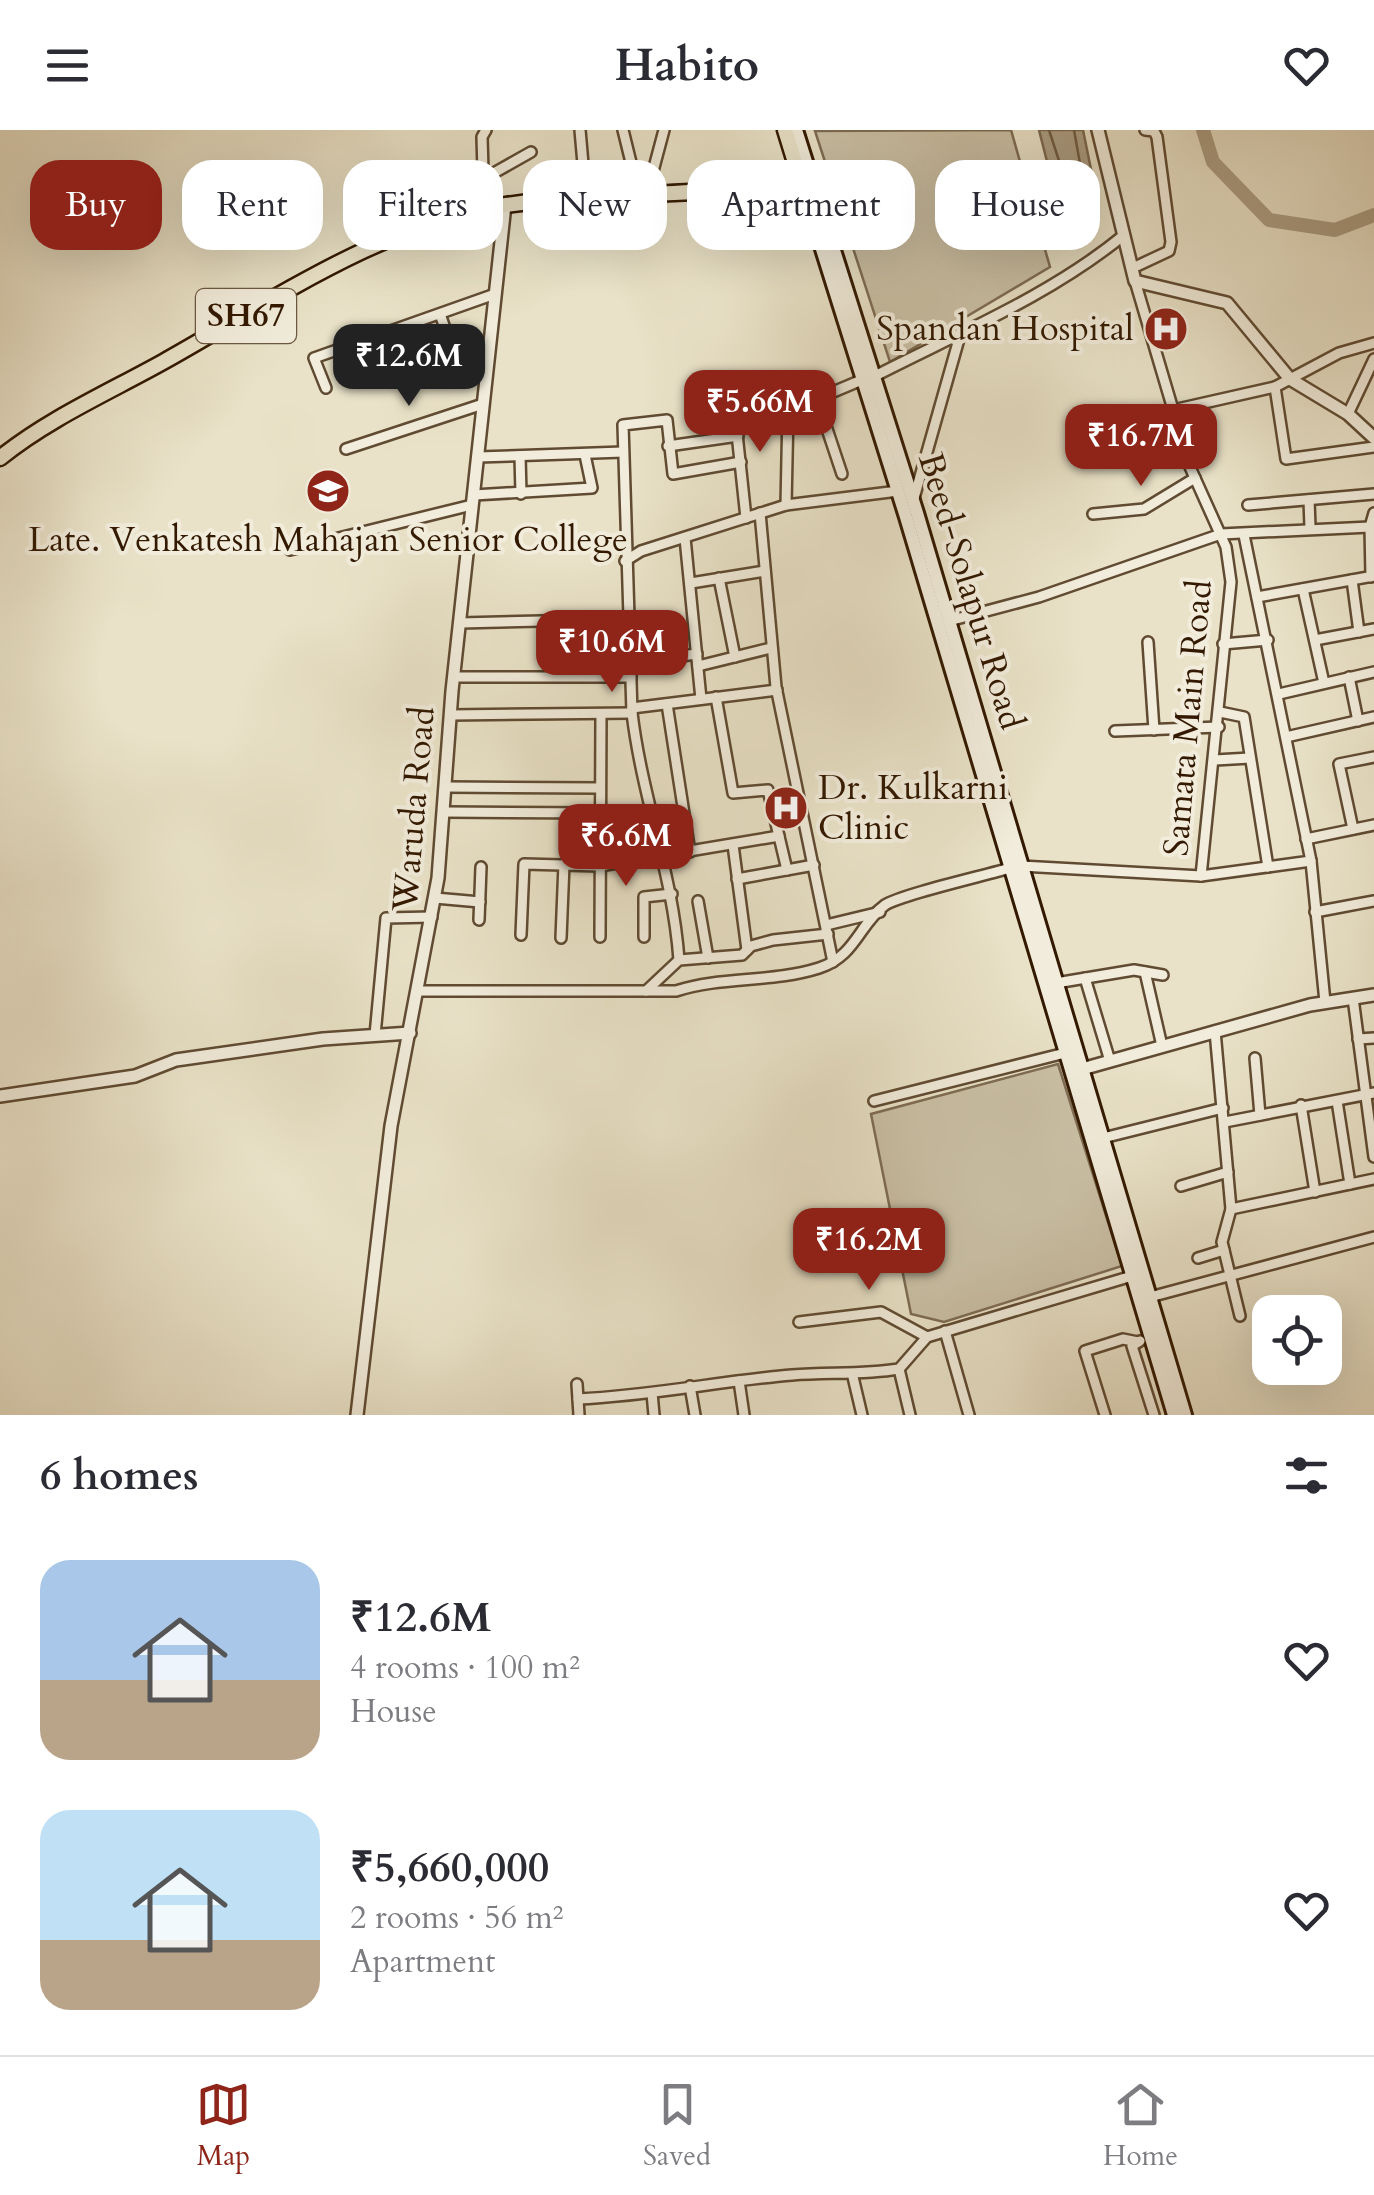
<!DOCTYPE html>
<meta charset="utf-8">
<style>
body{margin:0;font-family:Cardo,serif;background:#f7f7f7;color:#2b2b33;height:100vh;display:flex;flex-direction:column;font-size:38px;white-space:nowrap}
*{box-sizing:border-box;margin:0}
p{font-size:32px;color:#7c7c81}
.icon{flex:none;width:55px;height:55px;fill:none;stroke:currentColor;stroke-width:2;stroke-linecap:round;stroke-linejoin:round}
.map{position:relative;height:1285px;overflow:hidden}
.details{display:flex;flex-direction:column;background:#fff;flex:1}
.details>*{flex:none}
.top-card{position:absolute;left:30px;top:30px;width:1315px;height:90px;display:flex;gap:20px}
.fabs{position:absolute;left:1252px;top:1165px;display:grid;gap:20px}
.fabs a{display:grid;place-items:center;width:90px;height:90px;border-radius:20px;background:#fff;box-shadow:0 10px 40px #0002;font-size:50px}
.price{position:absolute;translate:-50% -85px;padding:0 22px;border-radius:20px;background:#8f2418;color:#fff;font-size:32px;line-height:65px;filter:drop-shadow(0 2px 5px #0008)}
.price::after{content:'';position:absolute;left:50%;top:60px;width:30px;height:22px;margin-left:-15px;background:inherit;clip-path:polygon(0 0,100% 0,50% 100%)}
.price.selected{background:#222;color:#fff}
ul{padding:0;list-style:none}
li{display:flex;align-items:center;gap:30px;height:250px;padding:0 40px}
li span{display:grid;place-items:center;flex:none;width:280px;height:200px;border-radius:30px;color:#555}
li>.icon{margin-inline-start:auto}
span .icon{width:120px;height:120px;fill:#fffc;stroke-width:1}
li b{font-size:42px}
h2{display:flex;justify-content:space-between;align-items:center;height:120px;padding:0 40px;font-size:42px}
.chip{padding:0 35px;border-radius:30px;background:#fff;box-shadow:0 10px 40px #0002;font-size:35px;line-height:90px}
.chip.selected{background:#8f2418;color:#fff}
header{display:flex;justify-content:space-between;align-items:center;height:130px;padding:0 40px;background:#fff;font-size:45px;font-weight:700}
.tab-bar{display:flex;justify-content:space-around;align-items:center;height:140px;border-top:2px solid #e1e1e2;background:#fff;font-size:28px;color:#7c7c81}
.tab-bar a{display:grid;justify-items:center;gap:5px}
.tab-bar .selected{color:#8f2418}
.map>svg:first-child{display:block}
.green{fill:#cac0a6;stroke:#7e6c53;stroke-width:2.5}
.water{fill:#ab9e84;stroke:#7b694f;stroke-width:2.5}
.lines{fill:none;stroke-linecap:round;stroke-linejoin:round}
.shore{stroke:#6f5c42;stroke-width:2.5}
.river{stroke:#ab9e84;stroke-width:14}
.minor-casing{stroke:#604b32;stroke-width:14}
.tertiary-casing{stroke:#604b32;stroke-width:16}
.secondary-casing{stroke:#331900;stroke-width:18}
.primary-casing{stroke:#331900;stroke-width:19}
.minor{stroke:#f1ecdb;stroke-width:9}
.tertiary{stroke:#f1ecdb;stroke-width:11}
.secondary{stroke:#f1ecdb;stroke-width:12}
.primary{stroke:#e9e2c8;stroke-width:14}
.labels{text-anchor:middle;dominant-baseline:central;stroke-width:8;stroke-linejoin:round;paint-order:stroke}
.shield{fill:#f1ecdb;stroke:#6c5842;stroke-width:2.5}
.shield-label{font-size:32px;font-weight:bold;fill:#331900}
.poi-label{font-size:35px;fill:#331900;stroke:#f1ecdb;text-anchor:end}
.street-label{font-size:35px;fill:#331900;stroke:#f1ecdb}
</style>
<header><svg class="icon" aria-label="menu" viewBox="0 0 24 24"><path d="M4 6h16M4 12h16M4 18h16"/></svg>Habito<svg class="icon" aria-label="heart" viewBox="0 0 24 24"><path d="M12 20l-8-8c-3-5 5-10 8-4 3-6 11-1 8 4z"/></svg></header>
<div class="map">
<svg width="1374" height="1285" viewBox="0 0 1374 1285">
<rect width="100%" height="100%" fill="#e9e2c8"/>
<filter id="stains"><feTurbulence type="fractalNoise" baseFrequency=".002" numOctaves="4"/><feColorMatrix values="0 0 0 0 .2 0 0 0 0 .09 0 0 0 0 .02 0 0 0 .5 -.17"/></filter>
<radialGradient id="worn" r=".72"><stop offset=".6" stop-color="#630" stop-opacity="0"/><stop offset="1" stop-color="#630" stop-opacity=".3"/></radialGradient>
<g class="green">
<polygon points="1011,0 1050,137 890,232 815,1"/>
<polygon points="1058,934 1122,1136 944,1192 911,1184 871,984"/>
</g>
<polygon class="water" points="1039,0 1083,0 1093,49 1054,59"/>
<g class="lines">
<polyline class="shore" points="1049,0 1064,46 1081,39 1074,0"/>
<polyline class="river" points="1203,0 1213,32 1269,90 1335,100 1374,85"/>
<defs>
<g id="minor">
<polyline points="486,0 482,7 483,41 492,44"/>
<polyline points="580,0 586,68"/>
<polyline points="623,0 639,65"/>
<polyline points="654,64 652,45 664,0"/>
<polyline points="495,77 492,44 531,22"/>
<polyline points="1137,136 1169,121 1171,112 1157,7 1154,1 1145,0"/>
<polyline points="1135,151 1190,337 1226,417 1231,452 1201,746"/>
<polyline points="440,184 452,218"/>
<polyline points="406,196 417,226"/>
<polyline points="384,203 397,238"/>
<polyline points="1374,213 1339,223 1275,257 1286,329 1374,317"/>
<polyline points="350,215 362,248"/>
<path d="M875,246C959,203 1051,165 1124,105"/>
<polyline points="326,258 314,228 495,164"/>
<polyline points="733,266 746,388"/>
<polyline points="817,269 842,344"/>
<polyline points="1173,280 1275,257"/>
<polyline points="1348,284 1374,229"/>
<polyline points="668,316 738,306"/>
<polyline points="346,319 483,274"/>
<polyline points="520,326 521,364"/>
<polyline points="478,327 623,322"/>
<polyline points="474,365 592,358 585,325"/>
<polyline points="914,368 961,202"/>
<polyline points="1309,370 1310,397"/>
<polyline points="786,375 788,281 864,249"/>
<polyline points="1248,375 1374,364"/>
<polyline points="760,383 776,557 833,832"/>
<polyline points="1093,384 1144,379 1195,348"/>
<polyline points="685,408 701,569"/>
<polyline points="290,420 472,375"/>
<polyline points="625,431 641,421 786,375 898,361"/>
<polyline points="1371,447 1370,397 1374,383"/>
<polyline points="719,448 735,527"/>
<polyline points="1352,450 1359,502"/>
<polyline points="691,453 765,441"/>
<polyline points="1303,459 1324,553"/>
<polyline points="1257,467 1374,446"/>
<polyline points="949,491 1039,467 1221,404 1370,397"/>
<polyline points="460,493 629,489"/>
<polyline points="1315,510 1374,499"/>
<polyline points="1148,512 1154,600"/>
<polyline points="1223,514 1268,510"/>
<polyline points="631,532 697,524"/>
<polyline points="698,536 771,518"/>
<polyline points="454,547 631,547"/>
<polyline points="1349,547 1358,591"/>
<polyline points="1279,564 1374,542"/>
<polyline points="716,567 733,663 768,660 787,740"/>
<polyline points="667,574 690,722"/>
<polyline points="632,578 777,560"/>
<polyline points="1220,582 1244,587 1268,737"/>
<polyline points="451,585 632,583"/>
<polyline points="1115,601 1219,597"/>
<polyline points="1286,607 1374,587"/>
<polyline points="1215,630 1250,628"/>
<polyline points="447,657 600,658"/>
<polyline points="445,682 600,683"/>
<polyline points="1353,699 1339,634 1374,627"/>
<polyline points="1306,709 1374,695"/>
<polyline points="733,715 747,820"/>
<polyline points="1311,731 1325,872"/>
<polyline points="1021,736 1201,746 1311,731 1244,405"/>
<polyline points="737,749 814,735"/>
<polyline points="435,768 480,772"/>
<polyline points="698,771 708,828"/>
<polyline points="1315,782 1374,771"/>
<polyline points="479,790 481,737"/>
<polyline points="826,795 880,782"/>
<polyline points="521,805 524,734 600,736 779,706"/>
<polyline points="600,807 601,584"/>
<polyline points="644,807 644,767 672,764"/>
<polyline points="561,808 564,734"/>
<path d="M679,830C673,745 642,667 632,583L623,295L667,290L673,344L741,332"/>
<polyline points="1145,842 1162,916"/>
<polyline points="1085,848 1110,931"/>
<polyline points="1056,853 1134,840 1163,845"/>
<path d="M419,861H676C722,846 772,853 819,838C856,826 859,794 885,775C899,765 987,745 1010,738"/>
<polyline points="646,861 679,830 742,825 751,816 773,810 828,804"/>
<polyline points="1353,868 1374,1027"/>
<polyline points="1215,901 1231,1079 1222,1112 1240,1186"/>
<polyline points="375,905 386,788 432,787"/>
<polyline points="1358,909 1374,908"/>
<polyline points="1255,928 1260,985"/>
<polyline points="874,971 1065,923"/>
<polyline points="1337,971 1350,1054"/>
<polyline points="1301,975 1315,1062"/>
<polyline points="1225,992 1374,963"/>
<polyline points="1103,1008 1223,978"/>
<polyline points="1181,1056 1228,1042"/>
<polyline points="1231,1079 1374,1049"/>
<polyline points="1198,1128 1224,1120"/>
<polyline points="1150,1167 1374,1107"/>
<polyline points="799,1192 881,1182 927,1207"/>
<polyline points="945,1201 969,1285"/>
<polyline points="1140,1211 1132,1216 1154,1285"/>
<polyline points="899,1239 910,1285"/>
<polyline points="853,1247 862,1285"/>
<polyline points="739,1251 744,1285"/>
<polyline points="577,1254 579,1285"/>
<polyline points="690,1256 695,1285"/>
<polyline points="652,1263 654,1285"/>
<path d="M578,1269C650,1266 720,1251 792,1245C828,1242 862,1245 899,1239L927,1207L1132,1146"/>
<polyline points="1105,1285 1085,1221 1123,1209 1138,1212"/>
</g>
<g id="tertiary">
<polyline points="1098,0 1135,151 1227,173 1290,249 1348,284 1374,308"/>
<polyline points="1082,939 1310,875 1374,865"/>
<polyline points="0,966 135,946 176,930 323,909 410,903"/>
<polyline points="357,1285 391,996 438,748 452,561 505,75"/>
</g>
<g id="secondary">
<polyline points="796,0 917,383 1185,1285"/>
<polyline points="801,52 906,387 1174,1285"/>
</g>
<path id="primary" d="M0,328C48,289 109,262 163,232C267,174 387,91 506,75C604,61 704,67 801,52L785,0"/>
</defs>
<use href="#minor" class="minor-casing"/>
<use href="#tertiary" class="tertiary-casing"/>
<use href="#secondary" class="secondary-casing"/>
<use href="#primary" class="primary-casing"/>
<use href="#minor" class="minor"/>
<use href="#tertiary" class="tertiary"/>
<use href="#secondary" class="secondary"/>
<use href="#primary" class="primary"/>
</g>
<defs>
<symbol id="hospital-disc" viewBox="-11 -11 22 22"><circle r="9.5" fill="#8f2418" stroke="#f1ecdb"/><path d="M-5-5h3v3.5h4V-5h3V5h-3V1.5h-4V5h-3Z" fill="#fff"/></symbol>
<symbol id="university-disc" viewBox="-11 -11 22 22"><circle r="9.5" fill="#8f2418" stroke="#f1ecdb"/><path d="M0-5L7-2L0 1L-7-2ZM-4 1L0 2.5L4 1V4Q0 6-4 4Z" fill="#fff"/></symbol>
</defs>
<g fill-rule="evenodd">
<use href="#hospital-disc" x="1141" y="174" width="50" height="50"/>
<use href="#university-disc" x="303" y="336" width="50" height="50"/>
<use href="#hospital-disc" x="761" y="653" width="50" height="50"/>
</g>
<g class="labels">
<rect class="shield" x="196" y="159" width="100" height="54" rx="8"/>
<g class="shield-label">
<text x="246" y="186">SH67</text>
</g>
<g class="poi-label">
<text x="1134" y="199">Spandan Hospital</text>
<text x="328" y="410" text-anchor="middle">Late. Venkatesh Mahajan Senior College</text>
<text x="818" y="658" text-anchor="start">Dr. Kulkarni<tspan x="818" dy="40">Clinic</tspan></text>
</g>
<g class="street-label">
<text transform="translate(971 461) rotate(73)">Beed-Solapur Road</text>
<text transform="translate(1188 588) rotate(-85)">Samata Main Road</text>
<text transform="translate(414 679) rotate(-85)">Waruda Road</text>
</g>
</g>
<rect width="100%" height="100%" filter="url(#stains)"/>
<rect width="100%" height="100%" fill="url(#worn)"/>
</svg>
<div class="fabs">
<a><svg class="icon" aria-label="locate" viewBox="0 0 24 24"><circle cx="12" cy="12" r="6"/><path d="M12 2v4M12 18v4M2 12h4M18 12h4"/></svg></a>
</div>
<b class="price selected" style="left:409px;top:279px">₹12.6M</b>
<b class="price" style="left:760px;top:325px">₹5.66M</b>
<b class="price" style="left:1141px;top:359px">₹16.7M</b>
<b class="price" style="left:612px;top:565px">₹10.6M</b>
<b class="price" style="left:626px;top:759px">₹6.6M</b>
<b class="price" style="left:869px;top:1163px">₹16.2M</b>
<div class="top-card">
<a class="chip selected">Buy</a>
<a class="chip">Rent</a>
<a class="chip">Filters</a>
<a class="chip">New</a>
<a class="chip">Apartment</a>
<a class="chip">House</a>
</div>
</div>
<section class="details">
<h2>6 homes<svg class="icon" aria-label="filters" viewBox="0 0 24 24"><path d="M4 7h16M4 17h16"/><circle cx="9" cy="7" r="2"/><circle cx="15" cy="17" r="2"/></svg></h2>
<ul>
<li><span style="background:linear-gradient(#a9c7e8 60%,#b9a48a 0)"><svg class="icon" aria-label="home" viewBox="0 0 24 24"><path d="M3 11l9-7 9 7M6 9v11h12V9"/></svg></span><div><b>₹12.6M</b><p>4 rooms · 100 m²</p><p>House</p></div><svg class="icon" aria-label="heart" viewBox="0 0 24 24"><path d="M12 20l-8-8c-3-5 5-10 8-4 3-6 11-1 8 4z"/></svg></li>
<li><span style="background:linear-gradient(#bfe0f5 65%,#b9a48a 0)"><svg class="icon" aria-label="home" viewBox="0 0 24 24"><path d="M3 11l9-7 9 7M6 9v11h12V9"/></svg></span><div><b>₹5,660,000</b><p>2 rooms · 56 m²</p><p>Apartment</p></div><svg class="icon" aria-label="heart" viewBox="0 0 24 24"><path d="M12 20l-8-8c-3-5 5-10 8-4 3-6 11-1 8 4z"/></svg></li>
</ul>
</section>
<nav class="tab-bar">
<a class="selected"><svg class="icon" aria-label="map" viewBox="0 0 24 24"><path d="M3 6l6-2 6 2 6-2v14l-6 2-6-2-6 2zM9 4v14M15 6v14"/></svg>Map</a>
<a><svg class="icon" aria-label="saved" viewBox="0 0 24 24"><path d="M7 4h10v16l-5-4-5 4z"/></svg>Saved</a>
<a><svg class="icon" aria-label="home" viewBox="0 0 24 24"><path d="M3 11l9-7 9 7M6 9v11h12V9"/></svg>Home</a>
</nav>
